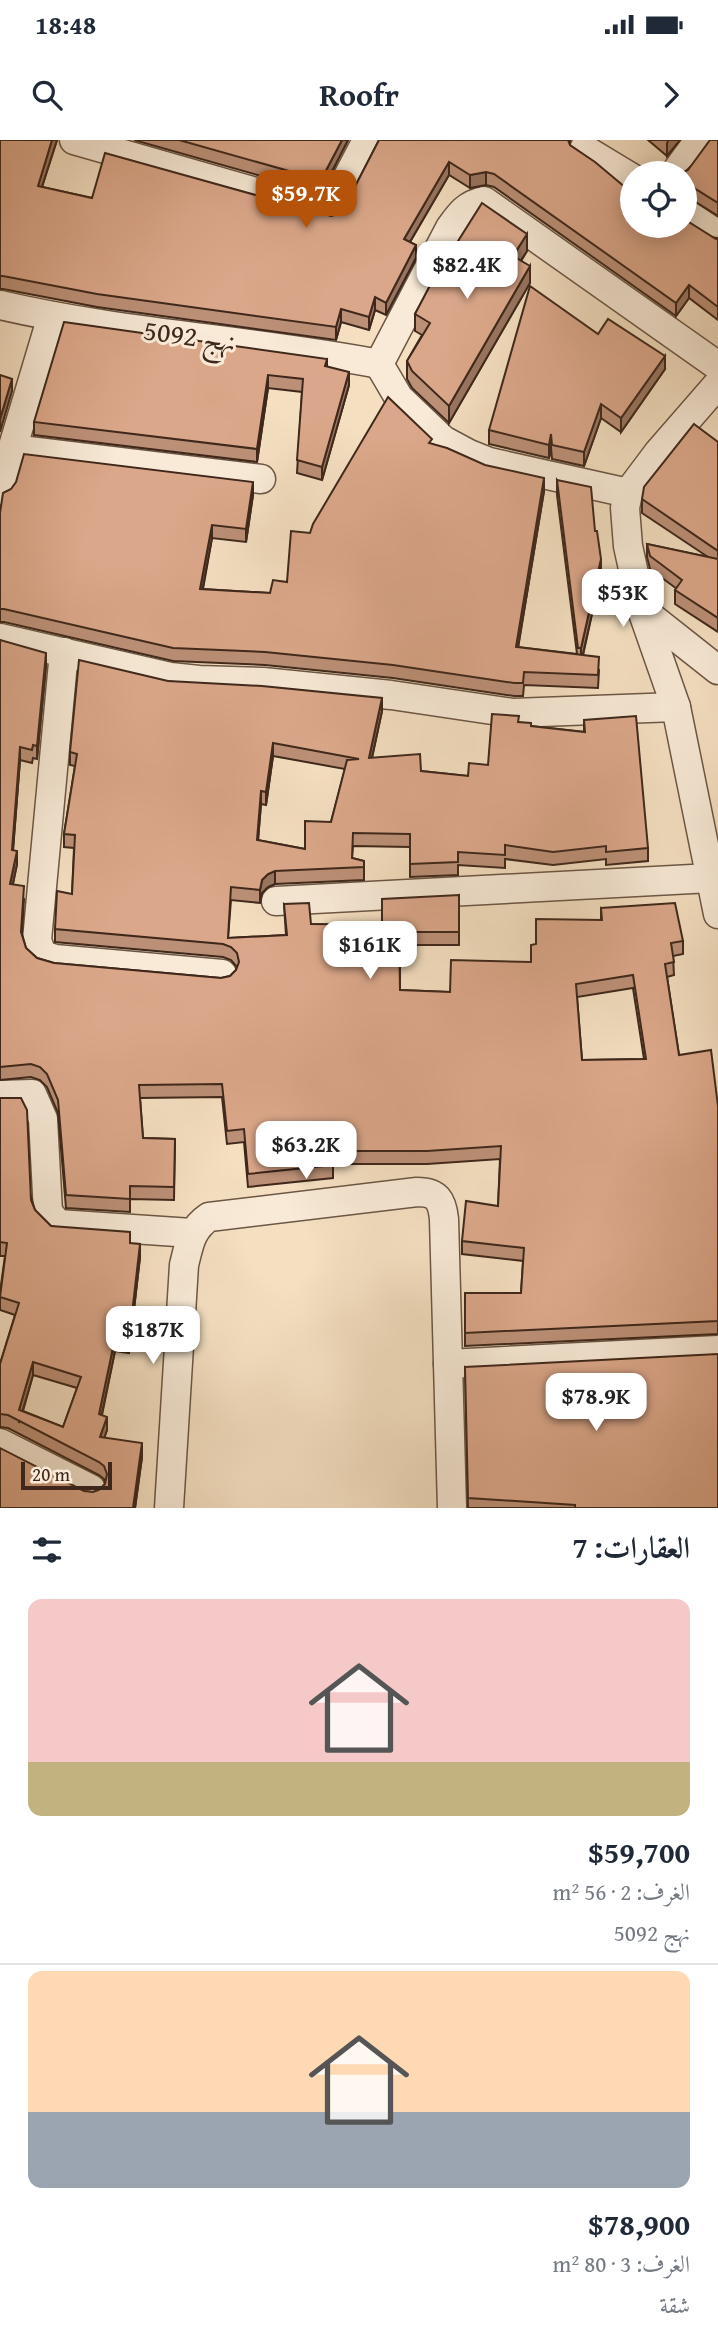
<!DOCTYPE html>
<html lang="ar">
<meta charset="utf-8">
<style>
body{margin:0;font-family:"Gentium Book Plus",Amiri,serif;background:#f2f2f3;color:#1f2937;direction:rtl;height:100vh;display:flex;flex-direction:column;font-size:26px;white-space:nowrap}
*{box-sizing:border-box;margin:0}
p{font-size:23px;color:#747a83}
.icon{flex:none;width:38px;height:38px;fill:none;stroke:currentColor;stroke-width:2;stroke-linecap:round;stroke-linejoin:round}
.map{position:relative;height:1368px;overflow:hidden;direction:ltr}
.drawer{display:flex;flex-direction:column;background:#fff;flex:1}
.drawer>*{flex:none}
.tools{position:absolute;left:620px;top:21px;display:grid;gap:14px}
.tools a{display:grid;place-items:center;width:77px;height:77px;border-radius:50%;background:#fff;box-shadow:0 4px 18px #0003;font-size:35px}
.scale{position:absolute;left:21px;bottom:18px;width:91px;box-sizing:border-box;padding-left:7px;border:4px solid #3f281b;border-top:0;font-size:19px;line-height:24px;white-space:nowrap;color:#3f281b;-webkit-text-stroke:5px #f8ead7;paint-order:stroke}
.price{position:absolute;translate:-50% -60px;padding:0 16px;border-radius:14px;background:#fff;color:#222;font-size:23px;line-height:46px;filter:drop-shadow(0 2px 4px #0008)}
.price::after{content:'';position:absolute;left:50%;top:42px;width:21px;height:16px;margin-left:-10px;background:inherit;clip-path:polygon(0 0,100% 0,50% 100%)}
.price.on{background:#b45309;color:#fff}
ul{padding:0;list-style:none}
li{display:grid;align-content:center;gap:14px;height:371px;padding:0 28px}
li+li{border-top:2px solid #e0e1e3}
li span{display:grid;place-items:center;height:217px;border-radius:14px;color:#555}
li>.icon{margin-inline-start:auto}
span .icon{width:126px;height:126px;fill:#fffc;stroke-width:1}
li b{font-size:30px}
h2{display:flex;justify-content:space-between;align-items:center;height:84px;padding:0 28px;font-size:30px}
.status{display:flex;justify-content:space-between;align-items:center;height:49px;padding:0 35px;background:#fff;direction:ltr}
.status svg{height:19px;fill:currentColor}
header{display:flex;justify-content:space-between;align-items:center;height:91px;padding:0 28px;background:#fff;font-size:32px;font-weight:700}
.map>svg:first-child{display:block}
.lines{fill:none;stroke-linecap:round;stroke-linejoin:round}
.minor-casing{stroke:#6c5644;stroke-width:31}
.minor{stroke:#f8ead7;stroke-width:28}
.wall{fill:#bc9077;stroke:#3f281b;stroke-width:2;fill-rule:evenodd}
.shaded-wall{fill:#997561;stroke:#3f281b;stroke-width:2}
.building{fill:#dba78a;stroke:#3f281b;stroke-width:2;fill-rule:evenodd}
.labels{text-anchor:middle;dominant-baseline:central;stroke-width:6;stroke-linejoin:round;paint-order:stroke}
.street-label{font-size:28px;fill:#3f281b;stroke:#f8ead7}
</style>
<div class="status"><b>18:48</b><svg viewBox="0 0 49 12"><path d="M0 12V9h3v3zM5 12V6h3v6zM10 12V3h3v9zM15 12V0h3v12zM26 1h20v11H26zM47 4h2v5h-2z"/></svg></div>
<header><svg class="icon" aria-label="forward" viewBox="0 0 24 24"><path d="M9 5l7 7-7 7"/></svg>Roofr<svg class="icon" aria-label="search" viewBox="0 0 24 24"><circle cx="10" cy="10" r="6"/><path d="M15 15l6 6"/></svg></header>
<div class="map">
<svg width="718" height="1368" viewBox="0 0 718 1368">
<rect width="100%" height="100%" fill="#f4dfc1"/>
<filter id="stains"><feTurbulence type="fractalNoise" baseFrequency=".00286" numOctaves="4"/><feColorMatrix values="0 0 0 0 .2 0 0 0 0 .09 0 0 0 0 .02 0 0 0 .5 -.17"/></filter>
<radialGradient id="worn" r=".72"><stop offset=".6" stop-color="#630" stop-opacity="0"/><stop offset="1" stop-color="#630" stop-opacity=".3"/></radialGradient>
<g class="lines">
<defs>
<g id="minor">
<polyline points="74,0 329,73 367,0"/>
<polyline points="584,9 632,38"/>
<polyline points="675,33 699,0"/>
<polyline points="684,72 718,95"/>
<path d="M0,165C125,194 254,200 379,224"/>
<path d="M379,224L450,88C460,74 466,65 484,61L718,226"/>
<polyline points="379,224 399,258 443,300 469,314 489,322 628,353"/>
<polyline points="718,244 658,313 628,353 625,368 628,406 642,470 676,567 718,774"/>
<polyline points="12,309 261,339"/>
<polyline points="0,350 52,176"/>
<polyline points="642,470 718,530"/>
<polyline points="0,498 170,537 199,540 263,542 391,555 513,573 676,567"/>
<polyline points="64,512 37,800 42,815 55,819 222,834"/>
<polyline points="276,761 711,738"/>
<polyline points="0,955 32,954 43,979 48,1072 58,1084 192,1093"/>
<polyline points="448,1224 718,1210"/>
<polyline points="0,1303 91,1349"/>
<path d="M169,1368L184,1125C189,1105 191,1089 209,1077L417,1052C437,1052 442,1060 444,1079L452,1368"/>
</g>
</defs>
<use href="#minor" class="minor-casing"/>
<use href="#minor" class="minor"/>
</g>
<g class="wall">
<polygon points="0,0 57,0 42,47 92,58 331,76 338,74 344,68 379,0 570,1 570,5 632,86 718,98 718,180 689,158 676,176 494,47 486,45 470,48 449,35 410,102 416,118 386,175 375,170 369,190 341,182 336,200 97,167 3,149 0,149"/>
<polygon points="134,0 348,0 321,53"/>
<polygon points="648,0 680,0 667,16"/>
<polygon points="718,0 718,76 686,56 684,56 684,33"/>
<polygon points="527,111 521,121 530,143 449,283 412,248 407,239 407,221 422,195 415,191 415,174 448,117"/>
<polygon points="598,194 665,229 621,292 601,278 584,326 552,319 551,308 549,318 489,304 489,290"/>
<polygon points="327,219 327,226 349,245 322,340 297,333 302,252 268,248 257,322 34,295 34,282"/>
<polygon points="718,302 718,492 675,464 675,450 677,449 650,429 647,417 647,404 708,417 642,373 642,359"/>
<polygon points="432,304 544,351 518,507 577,514 557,355 557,340 595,391 601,433 583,515 599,530 598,548 524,545 523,556 514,556 393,538 265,525 173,521 4,482 0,482 0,373 253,355 246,402 212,398 203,449 270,453 287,442 310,393"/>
<path d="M0,500L46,526L37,619L33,618L32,623L20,620L13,710L17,724L13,744L24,759L22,794L26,808L37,818L54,823L221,838L230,836L236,830L237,827L231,820L223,817L55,802V789L72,754L74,708L64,707V694L75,626L70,625V612L168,541L382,571L372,618L421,631L468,636L488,625L519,582L531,586L584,592V580L648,708V721L606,725V719L553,725L505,719V728L458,725V735L410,737V707L353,706L352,718L364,721V740L275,744L268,747L262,753L260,763L231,760L228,798L286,795L284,764L311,784L382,785L459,755V805H400V850L450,852L531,822L536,804L601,780V768L683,801V814L673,816L674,835L667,837L679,915L718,966V1194L465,1206V1153H521L523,1121L462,1114V1101L498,1066L500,1019L427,1024H333V1038L248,1047L244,1002L227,1004L222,957L140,958L143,998L175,999L174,1060L130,1059V1072L66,1068L58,973L47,947L40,940L31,937L0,940ZM273,616L345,629L331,682L305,709L258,700L261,664L266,665ZM633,848L644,919L582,920L577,857Z"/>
<path d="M0,958L35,1070L51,1086L130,1103L140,1117L129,1213L115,1211L102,1275L107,1290L104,1298L142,1317L135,1368L84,1351L93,1352L99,1350L105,1344L104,1339L99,1335L8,1288L0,1287V1224L15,1175L0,1170V1152L5,1116H0ZM33,1235L77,1248L63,1287L23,1271Z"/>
<polygon points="465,1227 718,1368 468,1368"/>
</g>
<g class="shaded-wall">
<polygon points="52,0 57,0 38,59 38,46"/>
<polygon points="342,0 348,0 321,53 321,40"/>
<polygon points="669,0 680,0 667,16 667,3"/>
<polygon points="449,22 449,35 404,112 404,99"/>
<polygon points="486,32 486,45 470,48 470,35"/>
<polygon points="527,94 527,111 513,133 513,116"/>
<polygon points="416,105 416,118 386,175 386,163"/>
<polygon points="530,126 530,143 449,283 449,266"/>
<polygon points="689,145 689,158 676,176 676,163"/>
<polygon points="375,157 375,170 369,190 369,177"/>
<polygon points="341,169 341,182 336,200 336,187"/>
<polygon points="665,216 665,229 621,292 621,278"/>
<polygon points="349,232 349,245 322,340 322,327"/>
<polygon points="268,235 268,248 257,322 257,309"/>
<polygon points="12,239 12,251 0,292 0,279"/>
<polygon points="601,264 601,278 584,326 584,312"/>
<polygon points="551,294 551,308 549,318 549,305"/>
<polygon points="544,338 544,351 516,520 516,507"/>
<polygon points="253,342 253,355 246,402 246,389"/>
<polygon points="212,385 212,398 200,462 200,449"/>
<polygon points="601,419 601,433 581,523 581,508"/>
<polygon points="46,513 46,526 37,619 37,606"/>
<polygon points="382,558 382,571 369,631 369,618"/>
<polygon points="273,603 273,616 266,665 266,652"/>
<polygon points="20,607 20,620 12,723 12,710"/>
<polygon points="261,651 261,664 257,713 257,700"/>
<polygon points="17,711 17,724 10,757 10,744"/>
<polygon points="275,731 275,744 268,747 262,753 260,763 260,750 262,740 268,734"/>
<polygon points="140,1104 140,1117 129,1213 129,1200"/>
<polygon points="115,1198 115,1211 99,1287 99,1274"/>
<polygon points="33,1222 33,1235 19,1283 19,1270"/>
<polygon points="107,1277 107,1290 100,1310 100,1297"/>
<polygon points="142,1303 142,1317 135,1368 133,1368"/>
</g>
<g class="building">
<polygon points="0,0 52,0 38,46 92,58 105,13 331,76 338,74 344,68 379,0 568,0 570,5 595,22 632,53 632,86 684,86 684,79 716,99 718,98 718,167 689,145 676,163 494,34 486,32 470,35 449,22 404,99 416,105 386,163 375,157 369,177 341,169 336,187 97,154 3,136 0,136"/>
<polygon points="179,0 342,0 321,40"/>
<polygon points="710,0 718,0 718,63 686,43 684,43 684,33 682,33 688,30"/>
<polygon points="482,63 527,94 513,116 530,126 449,266 412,231 407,221 430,183 415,174 446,115 448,117"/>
<polygon points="530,146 598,194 608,179 665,216 621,278 601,264 584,312 552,305 551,294 549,305 489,290"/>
<polygon points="64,182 327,219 325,226 349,232 322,327 297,320 303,239 268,235 257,309 34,282"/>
<polygon points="0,235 12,239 0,279"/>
<polygon points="388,257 432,299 429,303 447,308 485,325 544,338 516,507 599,517 598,535 524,532 523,543 514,543 393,525 265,512 173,508 4,469 0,469 0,373 3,353 11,349 16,342 24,314 253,342 246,389 212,385 200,449 270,453 273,440 287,442 291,391 310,393 313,384"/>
<polygon points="694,284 718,302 718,411 642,359 644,347"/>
<polygon points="557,340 591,347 595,391 597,391 601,419 581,508 578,508"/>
<polygon points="647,404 718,419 718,478 675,450 682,440 650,416"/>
<path d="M0,500L46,513L37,606L33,605L32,610L20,607L12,710L17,711L10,744L24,746L21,792L26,808L37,818L54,823L221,838L230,836L236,830L239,822L237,813L231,807L223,804L55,789L57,751L72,754L75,695L64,694L77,614L70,612L79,520L168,541L262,546L382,558L369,618L420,614L421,631L468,636L469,623L488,625L492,574L519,576L518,582L531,583V586L585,592L584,580L636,576L648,708L606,712V706L553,712L505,705V715L458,712V722L410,724V694L353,693L352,718L364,721V727L275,731L268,734L262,740L260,750L231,747L228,798L287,795L284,764L309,763L311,784L382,785V759L459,755V792H399L400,850L450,852L451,820L531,822V805L536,804V779L602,780L601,768L675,763L683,801L671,803L674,822L665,824L679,915L711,910L718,966V1181L465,1193V1153H521L524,1108L462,1101L466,1061L498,1066L501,1006L427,1011H331L333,1025L248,1034L244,989L227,991L222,944L139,945L143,998L175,999L174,1047L130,1046V1059L66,1055L58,960L47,934L40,927L31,924L0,927ZM273,603L359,619L347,620L331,682L305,681V709L257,700L261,651L266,652ZM633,835L646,919L582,920L576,844Z"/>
<path d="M0,958H21L27,970L31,1060L35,1070L51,1086L130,1092V1103L140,1104L129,1200L115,1198L99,1274L107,1277L100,1297L142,1303L133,1368H0V1308L84,1351L93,1352L99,1350L105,1344L107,1334L104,1326L99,1322L8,1275L0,1274V1224L19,1163L0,1157L7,1103L0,1102ZM33,1222L81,1237L63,1287L19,1270Z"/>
<polygon points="718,1214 718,1368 575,1368 575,1365 468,1358 465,1227"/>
</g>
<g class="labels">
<g class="street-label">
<text transform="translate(190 195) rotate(8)">نهج 5092</text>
</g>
</g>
<rect width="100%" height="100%" filter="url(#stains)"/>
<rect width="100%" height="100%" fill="url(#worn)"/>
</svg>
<div class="tools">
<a><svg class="icon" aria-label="locate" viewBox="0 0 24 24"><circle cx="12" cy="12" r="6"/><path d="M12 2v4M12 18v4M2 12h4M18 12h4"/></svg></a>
</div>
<div class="scale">20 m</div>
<b class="price on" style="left:306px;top:90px">$59.7K</b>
<b class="price" style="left:467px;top:161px">$82.4K</b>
<b class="price" style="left:623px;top:489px">$53K</b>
<b class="price" style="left:370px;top:841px">$161K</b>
<b class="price" style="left:306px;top:1041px">$63.2K</b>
<b class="price" style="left:153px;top:1226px">$187K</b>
<b class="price" style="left:596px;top:1293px">$78.9K</b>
</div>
<section class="drawer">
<h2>العقارات: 7<svg class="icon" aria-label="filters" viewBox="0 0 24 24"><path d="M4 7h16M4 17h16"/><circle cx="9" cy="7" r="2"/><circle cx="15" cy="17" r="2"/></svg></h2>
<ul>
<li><span style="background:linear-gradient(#f6c9c9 75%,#c2b280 0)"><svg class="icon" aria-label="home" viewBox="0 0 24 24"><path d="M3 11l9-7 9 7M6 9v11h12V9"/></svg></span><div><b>$59,700</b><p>الغرف: 2 · 56 m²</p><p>نهج 5092</p></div></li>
<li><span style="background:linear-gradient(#ffd9b3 65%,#9aa5b1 0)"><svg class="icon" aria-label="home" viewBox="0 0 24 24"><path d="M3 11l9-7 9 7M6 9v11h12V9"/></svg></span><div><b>$78,900</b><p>الغرف: 3 · 80 m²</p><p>شقة</p></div></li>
</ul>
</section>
